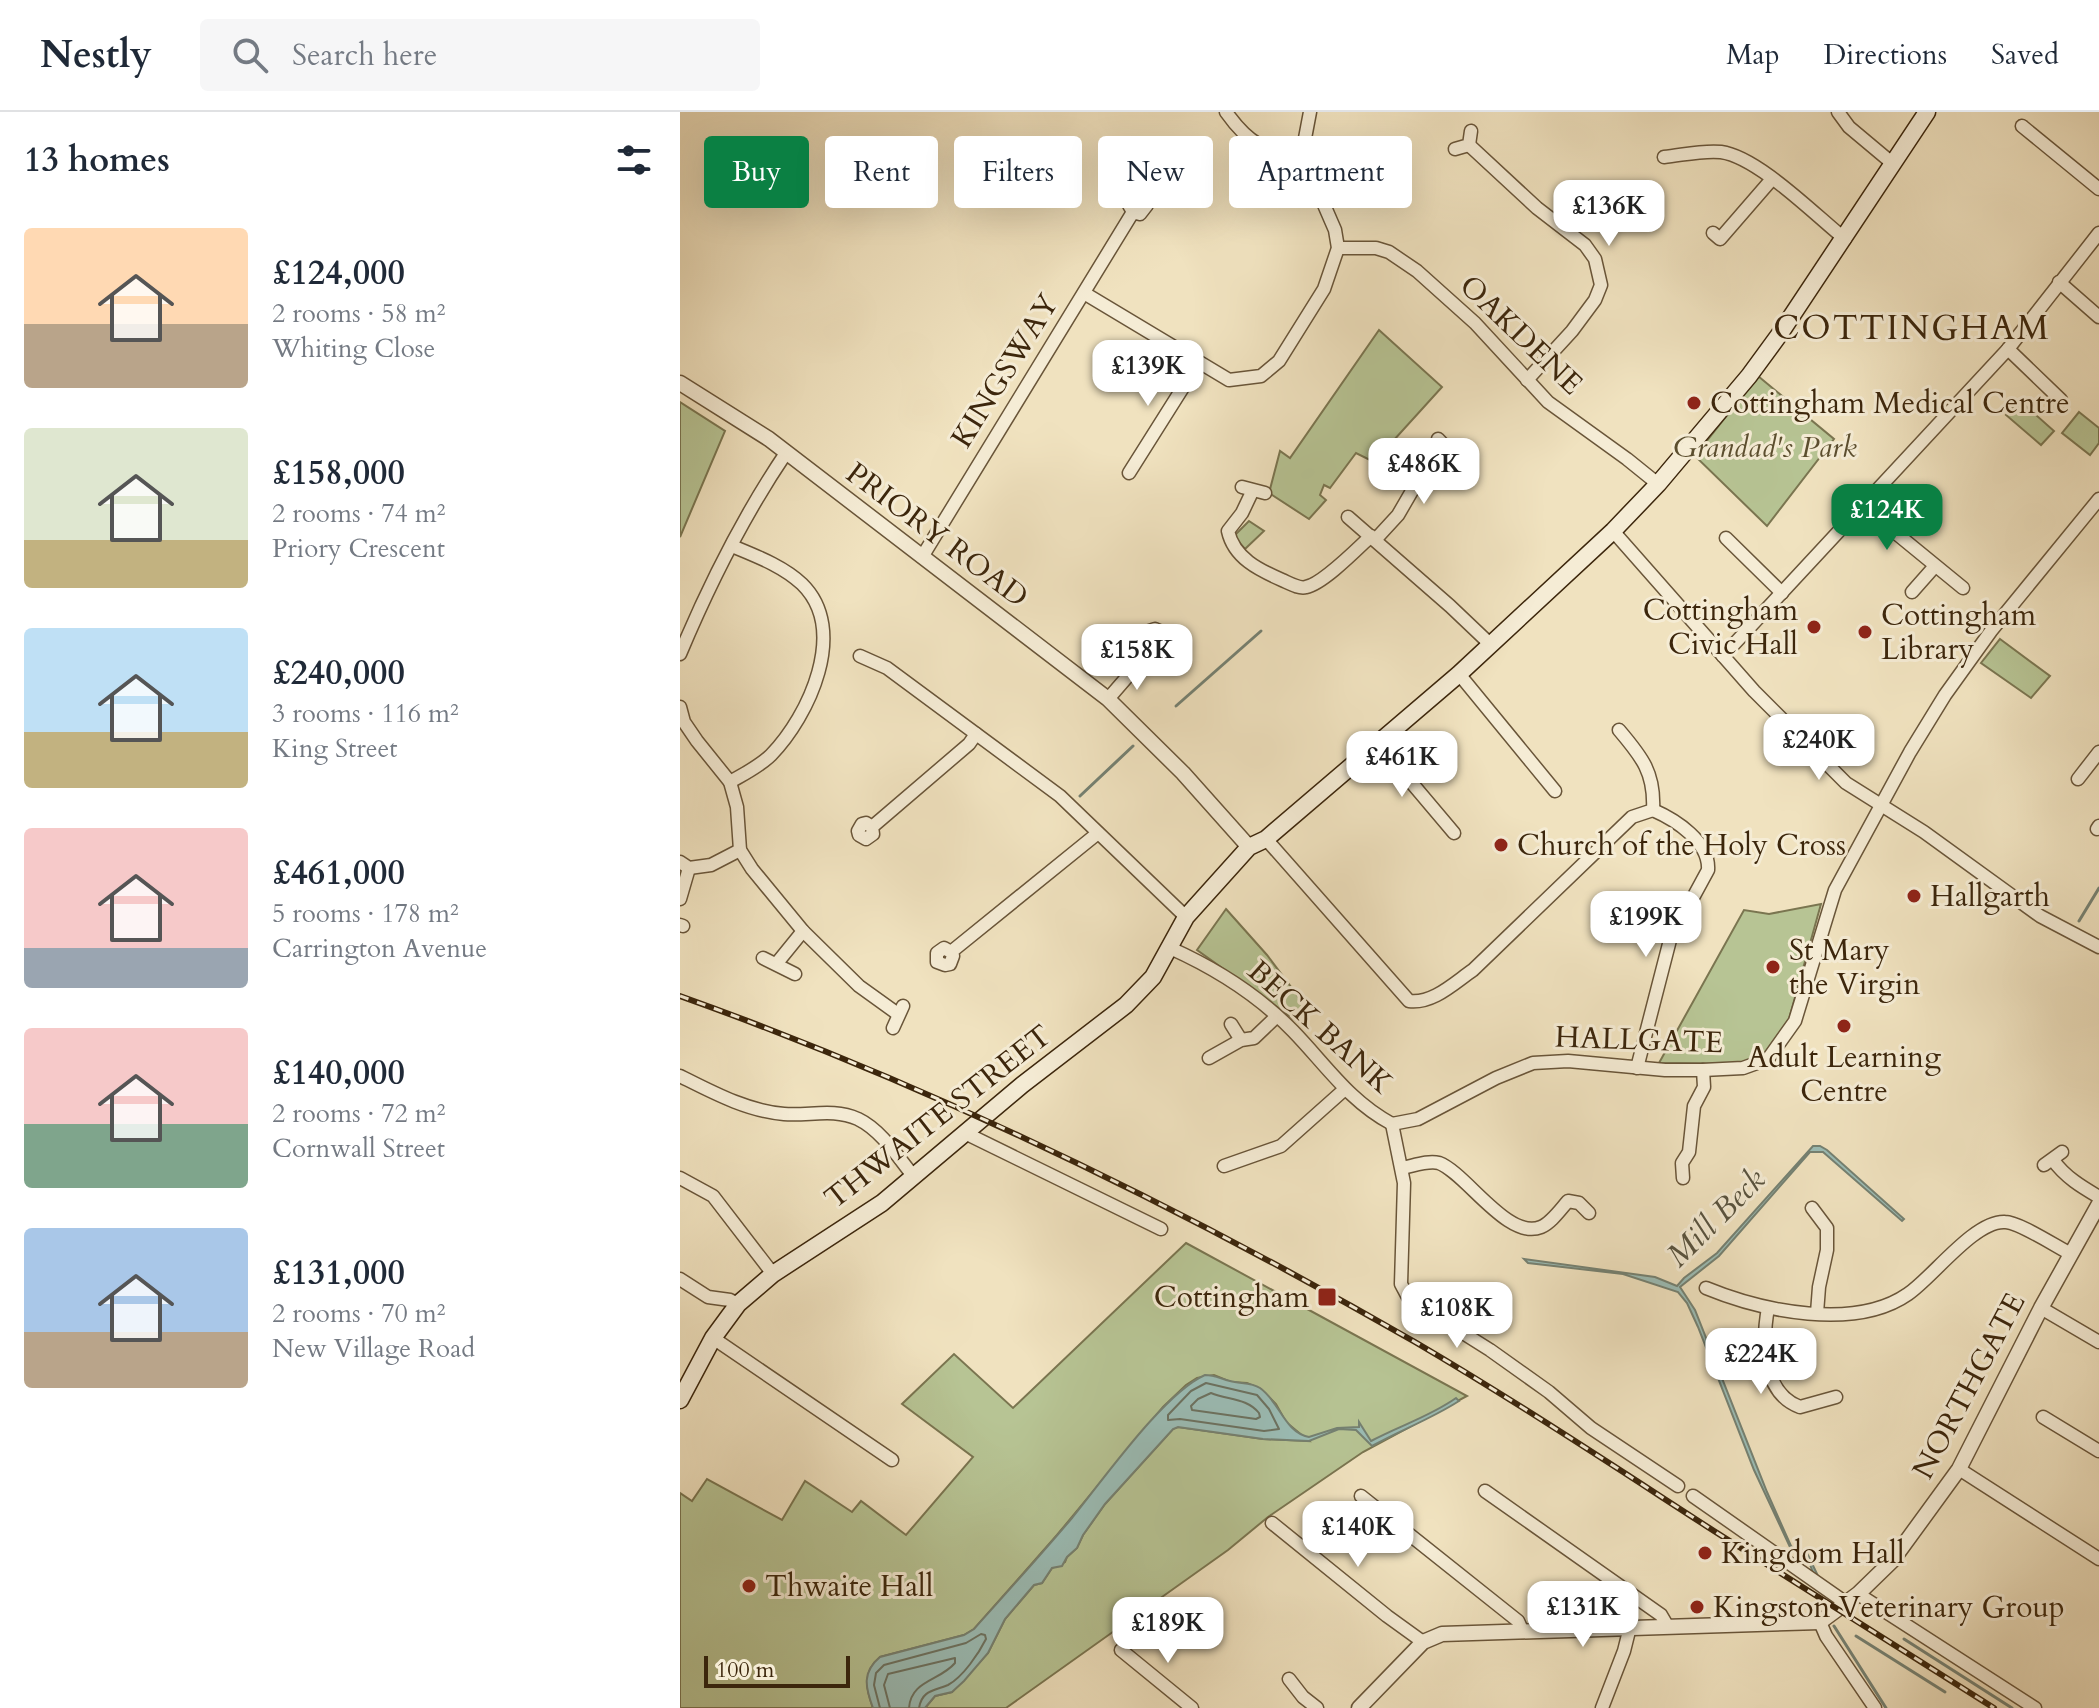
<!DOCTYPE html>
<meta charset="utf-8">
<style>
body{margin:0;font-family:Cardo,serif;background:#f6f6f7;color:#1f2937;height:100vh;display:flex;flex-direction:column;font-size:30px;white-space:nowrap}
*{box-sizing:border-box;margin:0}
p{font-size:26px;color:#747a83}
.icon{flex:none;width:44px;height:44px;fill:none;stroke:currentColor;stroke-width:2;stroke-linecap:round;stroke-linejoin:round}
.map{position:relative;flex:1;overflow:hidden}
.panel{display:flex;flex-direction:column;background:#fff;width:680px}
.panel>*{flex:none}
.top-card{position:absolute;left:24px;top:24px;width:760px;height:72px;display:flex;gap:16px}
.scale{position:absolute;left:24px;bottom:20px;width:146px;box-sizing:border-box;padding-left:8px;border:4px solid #3c260c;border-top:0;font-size:22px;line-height:28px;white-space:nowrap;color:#3c260c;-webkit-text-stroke:6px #f5ecd5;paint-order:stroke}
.price{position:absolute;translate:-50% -68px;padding:0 18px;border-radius:16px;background:#fff;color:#222;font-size:26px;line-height:52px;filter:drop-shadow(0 2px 4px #0008)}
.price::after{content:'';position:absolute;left:50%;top:48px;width:24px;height:18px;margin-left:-12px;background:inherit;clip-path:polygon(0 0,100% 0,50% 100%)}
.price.active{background:#0b8043;color:#fff}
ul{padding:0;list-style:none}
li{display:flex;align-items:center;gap:24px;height:200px;padding:0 24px}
li span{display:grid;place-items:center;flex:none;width:224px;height:160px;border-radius:8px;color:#555}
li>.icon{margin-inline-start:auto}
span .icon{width:96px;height:96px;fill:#fffc;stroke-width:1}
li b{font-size:34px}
h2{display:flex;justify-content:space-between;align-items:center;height:96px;padding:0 24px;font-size:34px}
.tag{padding:0 28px;border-radius:8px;background:#fff;box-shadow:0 8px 32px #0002;font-size:28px;line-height:72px}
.tag.active{background:#0b8043;color:#fff}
header{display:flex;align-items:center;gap:48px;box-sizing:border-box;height:112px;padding:0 40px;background:#fff;border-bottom:2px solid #e0e1e3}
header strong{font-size:38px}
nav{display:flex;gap:44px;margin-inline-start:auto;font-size:28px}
.search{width:560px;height:72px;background:#f6f6f7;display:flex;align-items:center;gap:20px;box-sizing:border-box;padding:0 28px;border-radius:8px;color:#747a83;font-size:30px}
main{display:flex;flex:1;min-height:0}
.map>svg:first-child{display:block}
.green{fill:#b7c494;stroke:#7a7550;stroke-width:2}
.water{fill:#9bbdb6;stroke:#758172;stroke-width:2}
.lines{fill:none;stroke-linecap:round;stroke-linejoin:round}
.shore{stroke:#6c7261;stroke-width:2}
.stream{stroke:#758172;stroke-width:3}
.minor-casing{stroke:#695539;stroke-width:15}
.tertiary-casing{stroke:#695539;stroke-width:17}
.secondary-casing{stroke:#3c260c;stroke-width:19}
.minor{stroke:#f5ecd5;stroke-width:12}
.tertiary{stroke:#f5ecd5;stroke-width:14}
.secondary{stroke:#f5ecd5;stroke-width:16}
.rail-casing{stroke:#3c260c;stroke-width:6}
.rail{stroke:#f5ecd5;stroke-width:3;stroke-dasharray:9;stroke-linecap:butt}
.poi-dot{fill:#8f2418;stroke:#f5ecd5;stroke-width:3}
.labels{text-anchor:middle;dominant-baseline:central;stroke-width:6;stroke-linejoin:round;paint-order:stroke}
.street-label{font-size:30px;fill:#3c260c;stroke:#f5ecd5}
.poi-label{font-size:30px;fill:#3c260c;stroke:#f5ecd5;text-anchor:start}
.park-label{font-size:30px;font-style:italic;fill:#5b4e2e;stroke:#f5ecd5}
.water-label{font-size:32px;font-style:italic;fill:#58533f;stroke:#f5ecd5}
.quarter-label{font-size:34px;letter-spacing:2px;fill:#3c260c;stroke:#f5ecd5}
</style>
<header>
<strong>Nestly</strong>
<div class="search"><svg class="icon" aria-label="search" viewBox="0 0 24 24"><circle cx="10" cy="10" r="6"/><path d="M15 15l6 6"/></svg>Search here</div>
<nav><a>Map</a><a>Directions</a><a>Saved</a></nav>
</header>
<main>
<section class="panel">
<h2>13 homes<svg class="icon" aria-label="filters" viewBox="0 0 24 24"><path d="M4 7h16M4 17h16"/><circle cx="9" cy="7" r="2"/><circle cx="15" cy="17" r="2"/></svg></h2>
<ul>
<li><span style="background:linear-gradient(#ffd9b3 60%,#b9a48a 0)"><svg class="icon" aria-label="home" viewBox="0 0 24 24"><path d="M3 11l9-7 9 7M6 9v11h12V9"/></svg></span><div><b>£124,000</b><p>2 rooms · 58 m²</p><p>Whiting Close</p></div></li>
<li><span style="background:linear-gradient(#dfe7d0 70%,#c2b280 0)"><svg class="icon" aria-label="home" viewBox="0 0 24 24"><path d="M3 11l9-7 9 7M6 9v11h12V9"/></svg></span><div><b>£158,000</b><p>2 rooms · 74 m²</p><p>Priory Crescent</p></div></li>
<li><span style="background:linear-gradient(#bfe0f5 65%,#c2b280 0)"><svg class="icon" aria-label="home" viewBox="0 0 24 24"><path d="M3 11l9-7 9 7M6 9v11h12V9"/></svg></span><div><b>£240,000</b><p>3 rooms · 116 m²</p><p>King Street</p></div></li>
<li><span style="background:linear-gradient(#f6c9c9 75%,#9aa5b1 0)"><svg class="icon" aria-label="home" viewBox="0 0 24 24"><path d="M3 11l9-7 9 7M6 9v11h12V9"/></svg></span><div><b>£461,000</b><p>5 rooms · 178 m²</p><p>Carrington Avenue</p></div></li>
<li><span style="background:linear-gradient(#f6c9c9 60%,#7fa58c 0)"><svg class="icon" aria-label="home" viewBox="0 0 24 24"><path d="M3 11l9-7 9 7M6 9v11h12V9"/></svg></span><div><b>£140,000</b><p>2 rooms · 72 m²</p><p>Cornwall Street</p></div></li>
<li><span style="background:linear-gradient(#a9c7e8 65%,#b9a48a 0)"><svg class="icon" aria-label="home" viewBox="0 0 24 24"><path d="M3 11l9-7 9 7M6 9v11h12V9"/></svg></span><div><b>£131,000</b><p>2 rooms · 70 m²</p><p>New Village Road</p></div></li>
</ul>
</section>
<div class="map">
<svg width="1419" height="1596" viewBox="0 0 1419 1596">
<rect width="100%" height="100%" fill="#f0e2bf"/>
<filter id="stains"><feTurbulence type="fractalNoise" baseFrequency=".0025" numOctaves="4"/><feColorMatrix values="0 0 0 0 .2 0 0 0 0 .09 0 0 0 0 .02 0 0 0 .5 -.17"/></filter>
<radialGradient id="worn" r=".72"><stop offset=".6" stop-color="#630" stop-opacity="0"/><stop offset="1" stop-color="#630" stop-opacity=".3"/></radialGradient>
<g class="green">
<polygon points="699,218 762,275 694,350 676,341 650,376 644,373 640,383 646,388 629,407 589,381 600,339 610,346"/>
<polygon points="1078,264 1154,327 1087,414 1015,344"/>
<polygon points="1339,288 1374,319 1361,333 1326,303"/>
<polygon points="0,290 45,319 0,425"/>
<polygon points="1399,300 1419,316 1419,331 1410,343 1382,321"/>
<polygon points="569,409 584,419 565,437 556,427 556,422"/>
<polygon points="1320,527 1370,564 1351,586 1301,551"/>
<polygon points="1141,792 1109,907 1083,944 1061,952 979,951 1064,798 1089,802"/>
<polygon points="546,797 587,843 623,891 626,909 622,913 517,838"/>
<path d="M506,1131L787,1284L683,1340L588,1405L548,1438L326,1596H245L255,1584L272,1580L308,1541L325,1507L354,1473L362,1471L372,1456L385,1450L387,1445L397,1436L403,1423L425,1392L493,1317L498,1315L583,1327L629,1329L606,1310L596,1292L581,1277L567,1271L551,1270L534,1263L517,1266L506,1273L483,1295L377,1423L294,1517L284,1523L200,1545C182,1560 186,1577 193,1596H0V1381L12,1389L27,1367L102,1408L125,1369L172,1400L181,1389L226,1423L293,1345L222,1292L274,1242L333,1296Z"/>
</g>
<g class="water">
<polygon points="1133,1034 1140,1034 1147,1038 1224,1107 1222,1109 1143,1040 1130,1040 1039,1144 1000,1175 1015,1198 1087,1380 1111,1434 1115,1437 1126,1439 1139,1466 1135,1466 1129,1450 1110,1435 1074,1358 1018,1215 1007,1191 998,1180 943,1162 848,1151 844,1147 975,1165 997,1174 1004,1166 1037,1141"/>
<path d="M525,1263C535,1263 541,1267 550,1269C560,1272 571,1270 580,1276C600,1290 604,1320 629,1325L657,1316L679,1315V1310L691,1329C721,1313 749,1305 776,1286L779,1289C751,1307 721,1318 692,1334L676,1318L659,1317L629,1329L583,1327L498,1315L493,1317L425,1392L403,1423L397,1436L387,1445L382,1454L372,1456L362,1471L354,1473L325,1507L308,1541L284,1569L272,1580L255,1584L245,1596H193C185,1575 182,1560 200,1545L284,1523L294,1517C327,1480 360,1444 392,1406C423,1368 484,1281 525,1263Z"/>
</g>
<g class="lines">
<g class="shore">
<polygon points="526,1271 577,1283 589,1297 599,1317 584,1319 500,1307 488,1308 488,1303 511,1279"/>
<path d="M531,1281C548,1288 567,1286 579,1301L580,1305L576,1307L512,1298L511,1294L518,1287Z"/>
<path d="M200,1596L194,1573L196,1561L204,1553L286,1531L301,1522L305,1523L306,1527C299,1541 283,1565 268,1573C254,1579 242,1578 239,1596"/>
<path d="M210,1596L204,1573L208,1562L275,1546V1551C260,1569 231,1568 229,1596"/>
</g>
<g class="stream">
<polyline points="496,594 581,519"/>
<polyline points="400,684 453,634"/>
<polyline points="1399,809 1419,776"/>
<polyline points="1154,1514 1206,1596"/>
<polyline points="1176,1524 1265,1580"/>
<polyline points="1224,1527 1332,1596"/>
</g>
<defs>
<g id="minor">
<path d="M546,0C568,31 585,41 622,42"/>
<polyline points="1158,0 1169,15 1212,51"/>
<polyline points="1342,14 1419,77"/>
<polyline points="789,33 857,96 905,133 915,147 921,173 915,188 892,219 847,268"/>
<polyline points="775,37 789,33 791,19"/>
<path d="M984,45C1003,43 1023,38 1041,40C1078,45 1135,103 1165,127"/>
<polyline points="1033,121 1040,127 1092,67"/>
<polyline points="658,136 696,136 709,140 737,159 795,211 868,290 947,347 978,372"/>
<polyline points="1379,170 1419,205"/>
<polyline points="404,181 549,268 581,264 599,249 644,177 658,136 655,118 622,42 630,0"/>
<polyline points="1328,237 1381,288"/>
<polyline points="758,327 779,349"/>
<polyline points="449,361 519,250"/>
<polyline points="562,375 585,381"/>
<path d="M572,380L562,401L548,419C554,446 579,458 602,468C609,471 619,477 626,475C643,472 678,436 691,424"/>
<polyline points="1184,395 1283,476"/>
<polyline points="668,405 770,494 810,532"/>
<polyline points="933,419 1074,579 1166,671 1244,720 1360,804 1419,835"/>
<polyline points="1046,426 1102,481"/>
<polyline points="695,428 718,403 736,372 770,339"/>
<polyline points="242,445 453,100 449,93 451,87 458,84 464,87 467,93 460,102 453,100"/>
<polyline points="1232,480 1255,454"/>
<path d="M0,542C29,473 64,403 106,341"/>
<polyline points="180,544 207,556 380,684 506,805"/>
<polyline points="1043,544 1328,237 1419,121"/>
<polyline points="779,562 875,679"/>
<polyline points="428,587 467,542 463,538 461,528 466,520 475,517 484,521 488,532 484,540 476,544 467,542"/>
<polyline points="0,595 4,610 17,629 50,670 57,695 60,738 72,757 123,819 179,874 218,902"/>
<polyline points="698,631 774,721"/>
<polyline points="1398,667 1419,640"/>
<path d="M50,670C64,662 80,654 91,643C129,604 169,518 122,472C103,454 76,444 52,434"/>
<polyline points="192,715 193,722 186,727 179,723 178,719 182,712 186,711 192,715 289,632 296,622"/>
<polyline points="1417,717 1419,714"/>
<path d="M586,727L729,889C753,892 774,871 793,858L952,705L973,698C975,661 962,645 939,618"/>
<polyline points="0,750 9,756 31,753 60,738"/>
<polyline points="0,787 9,756"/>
<polyline points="0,813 3,814"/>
<path d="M490,836C537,857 577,882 613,919C646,953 669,989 712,1012"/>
<polyline points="271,840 273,844 270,852 265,853 257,850 257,841 264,836 271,840 418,721"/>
<polyline points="83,846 115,862"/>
<polyline points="97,851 123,819"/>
<polyline points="551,912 561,928"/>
<polyline points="213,916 223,894"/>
<polyline points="529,946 561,928 574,926 596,905"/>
<path d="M957,956L990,828L1028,758C1030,730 996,708 973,698"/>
<path d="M0,964C32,980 67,999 104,1002C130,1004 153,996 178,1007C201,1018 218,1045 234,1065"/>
<polyline points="712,1012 738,1007 816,966 853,951 888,949 985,958 1023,958 1063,956 1088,947 1115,909 1155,778 1230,640 1265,583 1311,519 1419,387"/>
<polyline points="712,1012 724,1071 721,1172 729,1187 810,1238 869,1280 911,1316 998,1374"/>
<polyline points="285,1021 481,1117"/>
<path d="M1373,1048C1385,1065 1402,1075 1419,1085"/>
<polyline points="1364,1053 1382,1040"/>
<polyline points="544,1054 601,1034 665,977"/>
<path d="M722,1056C733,1054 748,1048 759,1051C786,1061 828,1129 861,1115C871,1111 880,1098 888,1089L899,1091L909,1101"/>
<polyline points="0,1066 33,1084 93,1162"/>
<polyline points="1003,1066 1002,1051 1009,1040 1014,994 1024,975 1023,958"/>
<polyline points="1132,1096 1147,1116 1147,1138 1139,1175 1137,1201"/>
<polyline points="0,1167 28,1185 50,1188 58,1192"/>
<path d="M1026,1176C1082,1199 1175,1219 1228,1182C1253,1165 1295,1108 1325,1110C1339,1110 1377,1135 1391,1142"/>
<path d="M1088,1196C1082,1229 1082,1281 1120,1295L1156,1285"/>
<polyline points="1361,1196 1419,1230"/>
<polyline points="33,1226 212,1348"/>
<polyline points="1363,1305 1419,1339"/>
<polyline points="1279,1357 1419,1447"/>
<polyline points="805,1379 981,1503 988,1515"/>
<polyline points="681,1384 838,1509 843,1520"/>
<polyline points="1013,1384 1166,1491"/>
<polyline points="592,1411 707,1504 743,1530"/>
<polyline points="1178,1482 1355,1596"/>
<polyline points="1140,1510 1146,1524 1195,1596"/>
<polyline points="441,1538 512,1596"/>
<polyline points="609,1567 623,1585 637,1596"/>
<polyline points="922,1596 944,1539 950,1515"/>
</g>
<g id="tertiary">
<polyline points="0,271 89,327 428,587 503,661 569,735"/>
<polyline points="679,1596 743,1530 762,1522 1140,1510 1178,1482 1212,1449 1279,1357 1361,1196 1419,1092"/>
</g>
<polyline id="secondary" points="0,1288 33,1226 58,1192 93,1162 202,1091 342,973 446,893 473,865 506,805 569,735 586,727 779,562 933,419 978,372 1069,264 1099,223 1247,0"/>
</defs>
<use href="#minor" class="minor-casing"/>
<use href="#tertiary" class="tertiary-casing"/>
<use href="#secondary" class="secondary-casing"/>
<use href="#minor" class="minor"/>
<use href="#tertiary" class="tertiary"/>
<use href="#secondary" class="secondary"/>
<defs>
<path id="rail" d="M0,884C255,975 500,1095 735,1230C837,1290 935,1355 1034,1419C1127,1478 1221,1537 1314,1596"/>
</defs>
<use href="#rail" class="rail-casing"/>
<use href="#rail" class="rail"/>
</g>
<g class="poi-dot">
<circle cx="1014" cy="291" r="8"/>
<circle cx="1134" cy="515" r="8"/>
<circle cx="1185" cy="520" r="8"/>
<circle cx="821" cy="733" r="8"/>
<circle cx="1234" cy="784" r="8"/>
<circle cx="1093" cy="855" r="8"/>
<circle cx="1164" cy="914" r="8"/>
<rect x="637" y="1175" width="20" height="20" rx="4"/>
<circle cx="1025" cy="1441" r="8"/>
<circle cx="69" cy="1474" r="8"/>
<circle cx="1017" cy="1495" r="8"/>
</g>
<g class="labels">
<g class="street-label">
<text transform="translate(841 223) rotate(44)">OAKDENE</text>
<text transform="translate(325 259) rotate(-58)">KINGSWAY</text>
<text transform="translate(257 423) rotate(37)">PRIORY ROAD</text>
<text transform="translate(640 915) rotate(42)">BECK BANK</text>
<text transform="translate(959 928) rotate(2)">HALLGATE</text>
<text transform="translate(258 1005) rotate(-38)">THWAITE STREET</text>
<text transform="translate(1289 1274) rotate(-62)">NORTHGATE</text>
</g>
<g class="poi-label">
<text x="1030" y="291">Cottingham Medical Centre</text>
<text x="1118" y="498" text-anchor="end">Cottingham<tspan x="1118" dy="34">Civic Hall</tspan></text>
<text x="1201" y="503">Cottingham<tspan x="1201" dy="34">Library</tspan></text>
<text x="837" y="733">Church of the Holy Cross</text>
<text x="1250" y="784">Hallgarth</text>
<text x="1109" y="838">St Mary<tspan x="1109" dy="34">the Virgin</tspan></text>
<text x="1164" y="945" text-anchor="middle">Adult Learning<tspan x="1164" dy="34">Centre</tspan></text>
<text x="629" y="1185" text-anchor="end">Cottingham</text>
<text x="1041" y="1441">Kingdom Hall</text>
<text x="85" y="1474">Thwaite Hall</text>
<text x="1033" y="1495">Kingston Veterinary Group</text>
</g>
<g class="park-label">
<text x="1085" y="335">Grandad's Park</text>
</g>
<g class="water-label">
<text transform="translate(1036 1106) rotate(-45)">Mill Beck</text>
</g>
<g class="quarter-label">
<text x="1232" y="216">COTTINGHAM</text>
</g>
</g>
<rect width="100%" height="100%" filter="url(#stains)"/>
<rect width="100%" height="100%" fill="url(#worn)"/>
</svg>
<div class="scale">100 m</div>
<b class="price" style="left:929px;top:136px">£136K</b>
<b class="price" style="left:468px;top:296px">£139K</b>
<b class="price" style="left:744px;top:394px">£486K</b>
<b class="price active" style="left:1207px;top:440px">£124K</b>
<b class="price" style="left:457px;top:580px">£158K</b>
<b class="price" style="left:1139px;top:670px">£240K</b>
<b class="price" style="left:722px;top:687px">£461K</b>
<b class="price" style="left:966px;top:847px">£199K</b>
<b class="price" style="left:777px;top:1238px">£108K</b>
<b class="price" style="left:1081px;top:1284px">£224K</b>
<b class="price" style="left:678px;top:1457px">£140K</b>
<b class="price" style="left:903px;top:1537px">£131K</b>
<b class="price" style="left:488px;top:1553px">£189K</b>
<div class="top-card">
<a class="tag active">Buy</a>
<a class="tag">Rent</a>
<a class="tag">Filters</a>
<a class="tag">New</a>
<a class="tag">Apartment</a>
</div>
</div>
</main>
